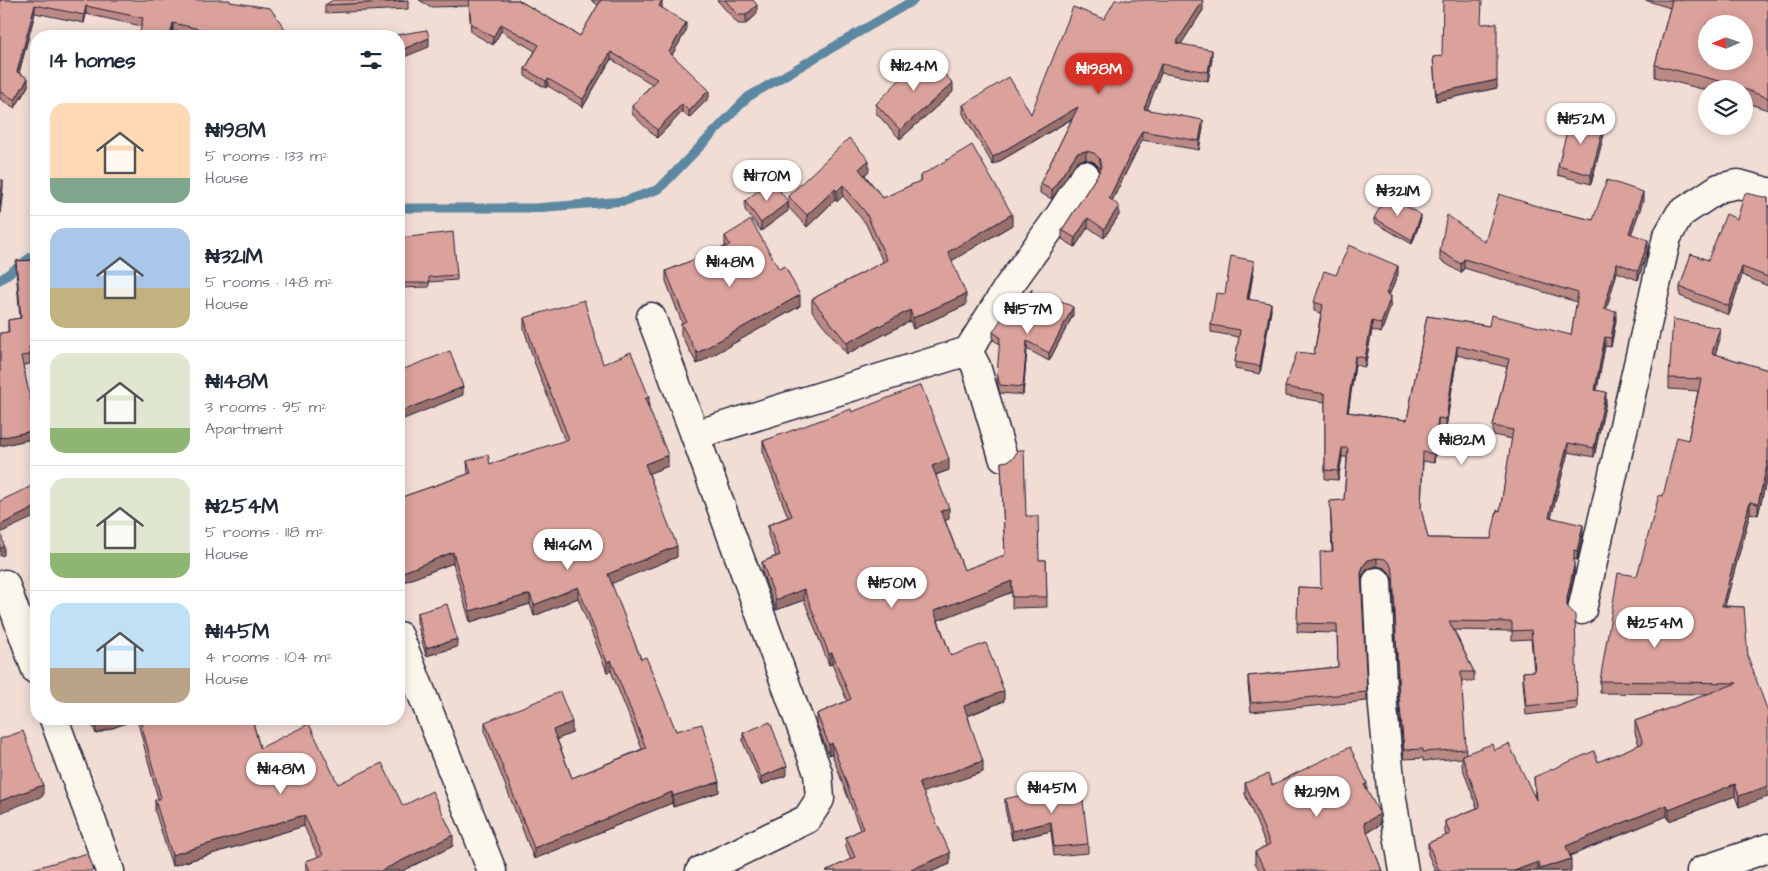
<!DOCTYPE html>
<meta charset="utf-8">
<style>
body{margin:0;font-family:"Architects Daughter",sans-serif;background:#f6f6f7;color:#1f2937;height:100vh;display:flex;flex-direction:column;font-size:19px;white-space:nowrap}
*{box-sizing:border-box;margin:0}
p{font-size:16px;color:#747a83}
.icon{flex:none;width:28px;height:28px;fill:none;stroke:currentColor;stroke-width:2;stroke-linecap:round;stroke-linejoin:round}
.map{position:relative;flex:1;overflow:hidden}
.panel{position:absolute;left:30px;top:30px;width:375px;height:695px;display:flex;flex-direction:column;background:#fff;border-radius:20px;box-shadow:0 2px 12px #0003}
.panel>*{flex:none}
.needle{width:32px;rotate:268deg}
.buttons{position:absolute;left:1698px;top:15px;display:grid;gap:10px}
.buttons a{display:grid;place-items:center;width:55px;height:55px;border-radius:50%;background:#fff;box-shadow:0 2px 12px #0003;font-size:25px}
.price{position:absolute;translate:-50% -42px;padding:0 11px;border-radius:18px;background:#fff;color:#222;font-size:16px;line-height:32px;filter:drop-shadow(0 1px 2px #0008)}
.price::after{content:'';position:absolute;left:50%;top:30px;width:15px;height:11px;margin-left:-8px;background:inherit;clip-path:polygon(0 0,100% 0,50% 100%)}
.price.selected{background:#d93025;color:#fff}
ul{padding:0;list-style:none}
li{display:flex;align-items:center;gap:15px;height:125px;padding:0 20px}
li+li{border-top:1px solid #e0e1e3}
li span{display:grid;place-items:center;flex:none;width:140px;height:100px;border-radius:15px;color:#555}
li>.icon{margin-inline-start:auto}
span .icon{width:60px;height:60px;fill:#fffc;stroke-width:1}
li b{font-size:21px}
h2{display:flex;justify-content:space-between;align-items:center;height:60px;padding:0 20px;font-size:21px}
.map>svg:first-child{display:block}
.lines{fill:none;stroke-linecap:round;stroke-linejoin:round}
.stream{stroke:#5d88a1;stroke-width:9}
.minor-casing{stroke:#22223b;stroke-width:31}
.minor{stroke:#fbf7ec;stroke-width:28}
.wall{fill:#bc8a85;stroke:#22223b;fill-rule:evenodd}
.shaded-wall{fill:#99716c;stroke:#22223b}
.building{fill:#dba19b;stroke:#22223b;fill-rule:evenodd}
</style>
<div class="map">
<svg width="1768" height="871" viewBox="0 0 1768 871">
<rect width="100%" height="100%" fill="#f1ddd4"/>
<filter id="ink" filterUnits="userSpaceOnUse"><feTurbulence type="fractalNoise" baseFrequency=".02" numOctaves="2"/><feDisplacementMap in="SourceGraphic" scale="10" xChannelSelector="R" yChannelSelector="G"/><feConvolveMatrix kernelMatrix="1 2 1 2 8 2 1 2 1" color-interpolation-filters="sRGB"/></filter>
<g filter="url(#ink)">
<g class="lines">
<g class="stream">
<polyline points="399,208 535,208 625,201 659,189 748,97 914,0"/>
<polyline points="0,280 36,253"/>
</g>
<defs>
<g id="minor">
<polyline points="651,317 695,435"/>
<polyline points="968,351 1008,287 1060,215 1085,175"/>
<polyline points="1377,582 1383,707 1392,799 1404,871"/>
<polyline points="5,584 36,670"/>
<polyline points="1582,610 1667,237 1680,214 1719,188 1738,184 1768,192"/>
<polyline points="399,636 492,871"/>
<polyline points="54,719 110,871"/>
<polyline points="700,871 807,819 820,799 818,773 695,435 968,351 976,366 1003,457"/>
<polyline points="1701,871 1768,848"/>
</g>
</defs>
<use href="#minor" class="minor-casing"/>
<use href="#minor" class="minor"/>
</g>
<g class="wall">
<polygon points="0,0 230,2 286,36 195,36 173,31 141,26 86,14 84,23 35,13 19,73 28,86 15,108 0,99"/>
<polygon points="419,0 518,0 580,36 598,5 591,0 661,0 662,8 686,31 672,55 709,98 689,118 682,112 657,138 632,114 632,106 652,84 611,59 583,107 548,86 546,88 525,76 525,69 535,51 501,31 493,45 471,32 469,6 431,7"/>
<polygon points="717,0 753,0 757,14 746,24 738,24"/>
<polygon points="1645,0 1768,0 1768,110 1744,102 1744,89 1706,89 1706,90 1655,77 1655,65 1670,8"/>
<polygon points="408,1 408,9 325,13 325,5"/>
<polygon points="1203,10 1181,44 1212,59 1208,81 1161,73 1147,109 1203,128 1199,150 1142,140 1112,201 1119,215 1104,238 1088,227 1075,247 1062,239 1062,230 1098,174 1099,171 1099,167 1094,162 1086,159 1077,161 1052,199 1040,193 1040,184 1072,119 993,165 963,114 963,105 1031,114 1104,19"/>
<polygon points="1482,24 1497,88 1436,101 1433,57 1442,56"/>
<polygon points="953,92 900,139 876,113 876,104"/>
<polygon points="1604,134 1591,184 1558,175 1558,166"/>
<polygon points="869,171 865,175 883,198 920,181 920,176 1012,225 951,261 966,305 913,329 910,321 847,354 812,311 812,299 883,262 866,224 843,196 837,202 835,200 807,227 788,207 788,196"/>
<polygon points="1768,198 1768,286 1742,275 1729,315 1680,296 1680,287"/>
<polygon points="745,201 788,211 761,231 745,210"/>
<path d="M1643,201L1631,234L1648,249L1646,257L1638,280L1617,272L1606,309L1616,320L1611,347L1605,346L1597,390L1606,401L1594,457L1568,452L1551,517L1583,534L1577,560L1574,559V575L1567,605L1577,701V709L1526,715L1523,681V672L1534,671L1531,639L1512,640V631L1454,630L1474,672V681H1461L1466,754L1494,750L1535,797L1534,777L1598,762L1639,745L1635,733V721L1708,694L1600,693V681L1637,576L1663,496L1688,440L1698,391L1669,389V378L1720,339L1715,354L1768,370V473L1758,515L1750,513L1725,606L1744,607L1739,807L1735,796L1669,821L1667,816L1570,856L1571,871H1435L1428,854V843L1446,836L1445,832V821L1477,808L1462,766V758L1423,761V758L1404,759L1399,706L1393,581L1390,573L1385,568L1377,566L1368,569L1363,575L1362,581L1367,701L1251,712L1248,685V676L1338,667L1337,633L1297,632L1298,587L1321,588L1332,551L1330,501L1344,500L1347,457H1342L1338,480L1325,479V402L1285,396V387L1314,354L1321,313L1314,311V302L1336,275L1398,274L1389,295L1391,305L1381,333L1372,330L1365,367L1355,365L1348,412L1407,420L1427,316L1489,326L1571,335L1577,302L1464,268L1461,273L1440,260V251L1485,242L1549,210L1593,220ZM1457,355L1507,367L1493,426V435L1512,439L1500,511L1491,539L1428,538L1421,509L1423,461L1434,463L1438,427L1446,428Z"/>
<polygon points="1374,218 1421,219 1412,244 1374,222"/>
<polygon points="725,236 779,269 800,306 697,364 681,335 681,324 682,323 666,281 666,271 725,247"/>
<polygon points="399,238 457,275 457,280 429,282 429,287 399,288"/>
<polygon points="36,260 36,356 30,356 30,364 23,365 36,438 0,446 0,333 8,332 8,320 20,318 16,270 16,261"/>
<polygon points="1254,268 1249,299 1271,310 1260,374 1235,369 1235,362 1239,337 1211,332 1211,325 1225,294"/>
<polygon points="1032,295 1045,304 1073,315 1049,361 1027,349 1023,395 1000,393 997,382 1000,344 993,340 993,332 1014,315"/>
<polygon points="524,318 603,364 649,408 668,466 649,473 677,557 611,583 641,659 676,731 719,792 673,807 672,803 534,859 485,733 485,722 572,733 557,739 572,778 642,749 611,671 607,672 578,598 534,616 530,604 470,622 453,563 401,583 399,579 399,498 468,474 467,461 490,464 565,441 535,364 524,329"/>
<polygon points="852,412 949,470 936,475 949,519 945,520 964,570 1005,555 1001,462 1026,516 1039,560 1046,560 1047,607 1012,608 1012,592 938,620 951,656 1004,701 968,716 983,772 923,792 950,864 933,871 826,871 851,859 846,847 846,837 860,830 832,754 829,755 817,725 817,714 847,701 832,664 829,665 804,600 776,610 762,572 762,562 776,556 768,535 768,525 788,517 763,452 763,441"/>
<polygon points="417,613 457,647 426,656 417,622"/>
<polygon points="90,719 252,719 260,748 338,784 403,806 453,846 402,871 306,871 306,861 318,857 304,826 172,866 155,811 155,800 158,799 137,719 96,734"/>
<polygon points="743,733 787,775 761,785 743,742"/>
<polygon points="1245,783 1367,791 1380,825 1367,832 1382,871 1260,871 1255,863 1255,852 1266,846 1245,794"/>
<polygon points="1005,799 1088,844 1088,853 1054,856 1051,831 1012,840 1005,808"/>
</g>
<g class="shaded-wall">
<polygon points="662,0 662,8 659,6"/>
<polygon points="1203,1 1203,10 1176,52 1176,43"/>
<polygon points="35,5 35,13 17,80 17,72"/>
<polygon points="757,5 757,14 746,24 746,15"/>
<polygon points="86,6 86,14 84,23 84,15"/>
<polygon points="173,23 173,31 172,36 170,36"/>
<polygon points="686,23 686,31 669,60 669,52"/>
<polygon points="501,24 501,31 493,45 493,37"/>
<polygon points="429,38 429,47 399,59 399,51"/>
<polygon points="1212,50 1212,59 1208,81 1208,72"/>
<polygon points="611,52 611,59 583,107 583,99"/>
<polygon points="1161,64 1161,73 1144,118 1144,109"/>
<polygon points="28,78 28,86 15,108 15,100"/>
<polygon points="548,79 548,86 546,88 546,81"/>
<polygon points="1497,80 1497,88 1436,101 1436,93"/>
<polygon points="953,83 953,92 900,139 900,130"/>
<polygon points="709,90 709,98 689,118 689,111"/>
<polygon points="682,104 682,112 657,138 657,130"/>
<polygon points="1078,107 1078,115 993,165 993,157"/>
<polygon points="1203,120 1203,128 1199,150 1199,141"/>
<polygon points="1604,125 1604,134 1591,184 1591,175"/>
<polygon points="1142,131 1142,140 1109,207 1109,198"/>
<polygon points="1086,151 1086,159 1077,161 1052,199 1052,190 1077,153"/>
<polygon points="869,160 869,171 859,180 859,169"/>
<polygon points="3,180 3,188 0,215 0,206"/>
<polygon points="843,185 843,196 837,202 837,191"/>
<polygon points="835,189 835,200 807,227 807,215"/>
<polygon points="1643,192 1643,201 1629,241 1629,233"/>
<polygon points="788,202 788,211 761,231 761,223"/>
<polygon points="1119,206 1119,215 1104,238 1104,229"/>
<polygon points="1012,214 1012,225 948,263 948,252"/>
<polygon points="1421,215 1421,219 1412,244 1412,240"/>
<polygon points="1088,218 1088,227 1075,247 1075,238"/>
<polygon points="1648,240 1648,249 1646,257 1638,280 1638,271"/>
<polygon points="1464,259 1464,268 1461,273 1461,264"/>
<polygon points="1254,261 1254,268 1247,306 1247,299"/>
<polygon points="1617,263 1617,272 1604,318 1604,309"/>
<polygon points="1398,266 1398,274 1386,303 1386,294"/>
<polygon points="1742,267 1742,275 1729,315 1729,306"/>
<polygon points="966,294 966,305 913,329 913,318"/>
<polygon points="800,295 800,306 697,364 697,353"/>
<polygon points="1391,296 1391,305 1381,333 1381,324"/>
<polygon points="1271,303 1271,310 1260,374 1260,366"/>
<polygon points="1073,307 1073,315 1049,361 1049,353"/>
<polygon points="910,310 910,321 847,354 847,343"/>
<polygon points="1616,311 1616,320 1611,347 1611,338"/>
<polygon points="1372,321 1372,330 1365,367 1365,358"/>
<polygon points="1720,328 1720,339 1712,364 1712,353"/>
<polygon points="1605,337 1605,346 1595,399 1595,390"/>
<polygon points="1027,341 1027,349 1023,395 1023,387"/>
<polygon points="1457,346 1457,355 1446,428 1446,419"/>
<polygon points="1355,356 1355,365 1347,421 1347,412"/>
<polygon points="463,387 463,395 399,421 399,412"/>
<polygon points="1606,392 1606,401 1594,457 1594,448"/>
<polygon points="649,397 649,408 645,399"/>
<polygon points="1438,418 1438,427 1434,463 1434,454"/>
<polygon points="36,430 36,438 0,446 0,438"/>
<polygon points="1568,443 1568,452 1549,526 1549,517"/>
<polygon points="1342,448 1342,457 1338,480 1338,471"/>
<polygon points="668,455 668,466 645,475 645,464"/>
<polygon points="949,459 949,470 932,476 932,466"/>
<polygon points="1768,461 1768,473 1758,515 1758,504"/>
<polygon points="1750,502 1750,513 1722,617 1722,606"/>
<polygon points="36,507 36,516 0,533 0,525"/>
<polygon points="949,508 949,519 941,522 941,511"/>
<polygon points="1583,525 1583,534 1577,560 1577,551"/>
<polygon points="677,546 677,557 608,585 608,574"/>
<polygon points="4,547 4,555 0,556 0,548"/>
<polygon points="453,552 453,563 401,583 401,573"/>
<polygon points="1377,558 1377,566 1368,569 1363,575 1361,583 1361,574 1363,566 1368,560"/>
<polygon points="1574,566 1574,575 1567,607 1567,598"/>
<polygon points="1012,581 1012,592 934,622 934,611"/>
<polygon points="578,587 578,598 534,616 534,605"/>
<polygon points="804,589 804,600 776,610 776,600"/>
<polygon points="530,594 530,604 470,622 470,611"/>
<polygon points="457,639 457,647 426,656 426,648"/>
<polygon points="832,653 832,664 829,665 829,654"/>
<polygon points="611,660 611,671 607,672 607,662"/>
<polygon points="1004,691 1004,701 964,717 964,706"/>
<polygon points="109,719 137,719 96,734 96,724"/>
<polygon points="572,722 572,733 553,741 553,730"/>
<polygon points="832,743 832,754 829,755 829,745"/>
<polygon points="983,761 983,772 919,794 919,783"/>
<polygon points="787,766 787,775 761,785 761,777"/>
<polygon points="719,782 719,792 673,807 673,796"/>
<polygon points="1367,783 1367,794 1364,785"/>
<polygon points="1735,784 1735,796 1669,821 1669,810"/>
<polygon points="43,785 43,796 0,813 0,801"/>
<polygon points="1768,786 1768,797 1739,807 1739,796"/>
<polygon points="672,792 672,803 534,859 534,848"/>
<polygon points="1667,805 1667,816 1566,857 1566,846"/>
<polygon points="1380,814 1380,825 1364,834 1364,823"/>
<polygon points="304,815 304,826 172,866 172,855"/>
<polygon points="1051,822 1051,831 1012,840 1012,831"/>
<polygon points="453,835 453,846 402,871 381,871"/>
<polygon points="950,853 950,864 933,871 908,871"/>
<polygon points="1571,859 1571,871 1540,871 1540,869"/>
<polygon points="1538,862 1538,871 1514,871"/>
</g>
<g class="building">
<polygon points="0,0 230,0 230,2 270,8 286,30 285,36 221,36 221,34 173,23 170,36 139,36 143,18 86,6 84,15 35,5 17,72 28,78 15,100 0,91"/>
<polygon points="333,0 408,0 408,1 325,5"/>
<polygon points="469,0 518,0 580,36 601,0 662,0 659,6 686,23 669,52 709,90 689,111 682,104 657,130 632,106 657,79 611,52 583,99 548,79 546,81 525,69 539,45 501,24 493,37 471,24"/>
<polygon points="725,0 753,0 757,5 746,15 738,15"/>
<polygon points="1115,0 1202,0 1203,1 1176,43 1212,50 1208,72 1161,64 1144,109 1203,120 1199,141 1142,131 1109,198 1119,206 1104,229 1088,218 1075,238 1062,230 1098,174 1101,166 1099,158 1094,153 1086,151 1077,153 1052,190 1040,184 1078,107 993,157 963,105 1009,77 1031,114 1073,7 1104,19"/>
<polygon points="1443,0 1482,0 1481,24 1497,23 1497,80 1436,93 1433,57 1442,56"/>
<path d="M1672,0H1768V98L1744,89H1742L1720,81L1655,65ZM1706,24H1744V61H1706Z"/>
<polygon points="427,30 429,38 399,51 399,36 390,36"/>
<polygon points="925,54 953,83 900,130 876,104"/>
<polygon points="1571,116 1604,125 1591,175 1558,166"/>
<polygon points="849,138 869,160 859,169 883,198 922,180 920,176 972,145 1012,214 948,252 966,294 913,318 910,310 847,343 812,299 887,260 866,213 843,185 837,191 835,189 807,215 788,196"/>
<polygon points="0,180 3,180 0,206"/>
<polygon points="772,180 788,202 761,223 745,201"/>
<path d="M1607,180L1643,192L1629,233L1648,240L1646,248L1638,271L1617,263L1604,309L1616,311L1611,338L1605,337L1595,390L1606,392L1594,448L1568,443L1549,517L1583,525L1577,551L1574,550V566L1567,598V606L1575,615L1577,701L1526,706L1523,672L1535,671L1531,630L1512,631V622L1449,621L1474,672H1461L1466,749L1423,752V749L1404,750L1399,697L1393,572L1390,564L1385,559L1377,558L1368,560L1363,566L1361,574L1367,692L1251,703L1248,676L1338,667L1337,624L1297,623L1298,587L1321,588L1320,552L1333,551L1330,501L1344,500L1348,448H1342L1338,471L1325,470V394L1285,387L1297,352L1314,354L1323,305L1314,302L1324,271L1336,275L1349,245L1398,266L1386,294L1391,296L1381,324L1372,321L1365,358L1355,356L1347,412L1407,420L1427,316L1489,326L1491,315L1571,335L1578,293L1464,259L1461,264L1440,251L1447,215L1485,242L1499,194L1549,210L1593,220ZM1457,346L1509,359L1493,426L1513,430L1500,511L1497,510L1491,539L1428,538L1421,508L1423,452L1434,454L1438,418L1446,419Z"/>
<polygon points="1745,193 1768,198 1768,277 1742,267 1729,306 1680,287 1691,254 1708,260 1726,214 1737,219"/>
<polygon points="1387,195 1421,215 1412,240 1374,218"/>
<polygon points="751,220 779,269 785,266 800,295 697,353 681,324 686,321 666,271 730,245 725,236"/>
<polygon points="453,232 457,275 429,277 429,283 399,283 399,238"/>
<polygon points="1231,256 1254,261 1247,299 1271,303 1260,366 1235,362 1240,330 1211,325 1216,293 1225,294"/>
<polygon points="36,260 36,347 29,347 30,355 21,356 36,425 36,430 0,438 0,333 9,332 8,320 21,318 16,261"/>
<polygon points="1032,289 1031,295 1045,304 1050,295 1073,307 1049,353 1027,341 1023,387 1000,385 997,374 1000,337 993,332 1007,310 1014,315"/>
<polygon points="584,300 603,364 631,352 649,397 645,399 668,455 645,464 677,546 608,574 641,659 646,657 676,731 702,724 719,782 673,796 672,792 534,848 485,722 560,692 572,722 553,730 572,778 646,748 611,660 607,662 578,587 534,605 530,594 470,611 453,552 401,573 399,568 399,498 471,473 467,461 488,455 490,464 569,439 535,353 524,318"/>
<polygon points="1673,319 1720,328 1712,353 1768,370 1768,461 1758,504 1750,502 1722,606 1744,607 1748,657 1768,712 1768,786 1739,796 1735,784 1669,810 1667,805 1566,846 1571,859 1540,869 1538,862 1514,871 1439,871 1428,843 1450,834 1445,821 1480,807 1462,755 1492,744 1494,750 1509,744 1536,800 1534,777 1594,751 1598,762 1643,743 1635,721 1737,683 1600,681 1618,573 1637,576 1659,495 1663,496 1677,437 1688,440 1701,379 1669,378"/>
<polygon points="450,351 463,387 399,412 399,371"/>
<polygon points="921,385 949,459 932,466 949,508 941,511 964,570 1005,555 1001,462 1008,461 1014,457 1018,450 1024,450 1026,516 1038,516 1039,560 1046,560 1047,597 1012,597 1012,581 934,611 951,656 986,643 1004,691 964,706 983,761 919,783 950,853 908,871 826,871 855,857 846,837 863,829 832,743 829,745 817,714 851,699 832,653 829,654 804,589 776,600 762,562 780,555 768,525 792,516 763,441 851,409 852,412"/>
<polygon points="36,484 36,507 0,525 0,501"/>
<polygon points="0,528 4,547 0,548"/>
<polygon points="447,604 457,639 426,648 417,613"/>
<polygon points="94,719 109,719 96,724"/>
<polygon points="140,719 252,719 260,748 309,724 338,784 382,763 403,806 432,791 453,835 381,871 310,871 306,861 323,855 304,815 172,855 155,800 161,798"/>
<polygon points="770,722 787,766 761,777 743,733"/>
<polygon points="23,731 43,785 0,801 0,739"/>
<polygon points="1350,747 1367,783 1364,785 1380,814 1364,823 1382,871 1266,871 1255,852 1270,844 1245,783 1268,774 1272,785"/>
<polygon points="1081,784 1088,844 1054,847 1051,822 1012,831 1005,799 1057,787"/>
<polygon points="88,853 93,871 25,871"/>
</g>
</g>
</svg>
<div class="buttons">
<a><svg class="needle" viewBox="-14 -14 28 28"><path d="M0-13l5 13h-10z" fill="#e53935"/><path d="M0 13l5-13h-10z" fill="#747a83"/></svg></a>
<a><svg class="icon" aria-label="layers" viewBox="0 0 24 24"><path d="M12 4l9 5-9 5-9-5zM3 14l9 5 9-5"/></svg></a>
</div>
<b class="price" style="left:914px;top:92px">₦124M</b>
<b class="price selected" style="left:1099px;top:95px">₦198M</b>
<b class="price" style="left:1581px;top:145px">₦152M</b>
<b class="price" style="left:767px;top:202px">₦170M</b>
<b class="price" style="left:1398px;top:217px">₦321M</b>
<b class="price" style="left:730px;top:288px">₦148M</b>
<b class="price" style="left:1028px;top:335px">₦157M</b>
<b class="price" style="left:1462px;top:466px">₦182M</b>
<b class="price" style="left:568px;top:571px">₦146M</b>
<b class="price" style="left:892px;top:609px">₦150M</b>
<b class="price" style="left:1655px;top:649px">₦254M</b>
<b class="price" style="left:281px;top:795px">₦148M</b>
<b class="price" style="left:1052px;top:814px">₦145M</b>
<b class="price" style="left:1317px;top:818px">₦219M</b>
<section class="panel">
<h2>14 homes<svg class="icon" aria-label="filters" viewBox="0 0 24 24"><path d="M4 7h16M4 17h16"/><circle cx="9" cy="7" r="2"/><circle cx="15" cy="17" r="2"/></svg></h2>
<ul>
<li><span style="background:linear-gradient(#ffd9b3 75%,#7fa58c 0)"><svg class="icon" aria-label="home" viewBox="0 0 24 24"><path d="M3 11l9-7 9 7M6 9v11h12V9"/></svg></span><div><b>₦198M</b><p>5 rooms · 133 m²</p><p>House</p></div></li>
<li><span style="background:linear-gradient(#a9c7e8 60%,#c2b280 0)"><svg class="icon" aria-label="home" viewBox="0 0 24 24"><path d="M3 11l9-7 9 7M6 9v11h12V9"/></svg></span><div><b>₦321M</b><p>5 rooms · 148 m²</p><p>House</p></div></li>
<li><span style="background:linear-gradient(#dfe7d0 75%,#8fb573 0)"><svg class="icon" aria-label="home" viewBox="0 0 24 24"><path d="M3 11l9-7 9 7M6 9v11h12V9"/></svg></span><div><b>₦148M</b><p>3 rooms · 95 m²</p><p>Apartment</p></div></li>
<li><span style="background:linear-gradient(#dfe7d0 75%,#8fb573 0)"><svg class="icon" aria-label="home" viewBox="0 0 24 24"><path d="M3 11l9-7 9 7M6 9v11h12V9"/></svg></span><div><b>₦254M</b><p>5 rooms · 118 m²</p><p>House</p></div></li>
<li><span style="background:linear-gradient(#bfe0f5 65%,#b9a48a 0)"><svg class="icon" aria-label="home" viewBox="0 0 24 24"><path d="M3 11l9-7 9 7M6 9v11h12V9"/></svg></span><div><b>₦145M</b><p>4 rooms · 104 m²</p><p>House</p></div></li>
</ul>
</section>
</div>
